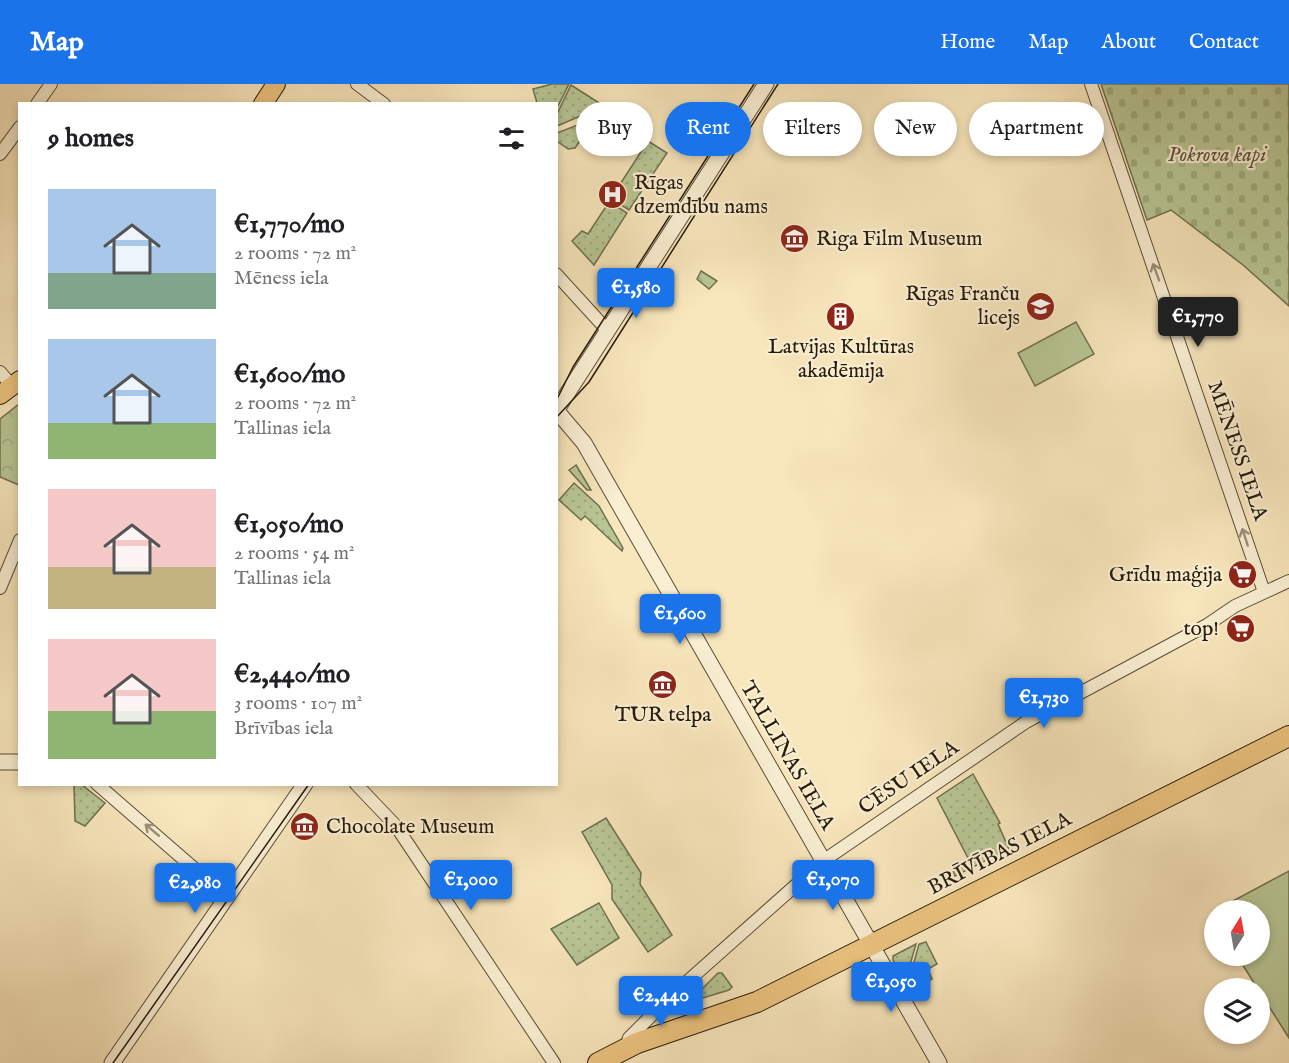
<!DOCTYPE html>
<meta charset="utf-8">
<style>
body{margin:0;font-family:"IM FELL English",serif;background:#f2f2f2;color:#202124;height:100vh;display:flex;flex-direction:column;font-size:22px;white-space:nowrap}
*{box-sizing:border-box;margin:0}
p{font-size:20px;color:#757577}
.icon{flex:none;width:33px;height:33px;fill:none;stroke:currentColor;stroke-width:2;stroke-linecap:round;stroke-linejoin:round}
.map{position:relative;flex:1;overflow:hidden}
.sheet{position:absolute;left:18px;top:18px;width:540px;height:684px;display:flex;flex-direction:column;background:#fff;border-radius:0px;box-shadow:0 3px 9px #0003}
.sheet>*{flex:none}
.guide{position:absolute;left:576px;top:18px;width:570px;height:54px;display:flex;gap:12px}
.needle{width:39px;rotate:11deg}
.controls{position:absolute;left:1204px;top:816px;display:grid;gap:12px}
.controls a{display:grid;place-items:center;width:66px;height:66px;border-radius:50%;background:#fff;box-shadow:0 3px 9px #0003;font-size:30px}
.price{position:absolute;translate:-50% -51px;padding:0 14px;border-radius:6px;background:#1a73e8;color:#fff;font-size:20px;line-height:39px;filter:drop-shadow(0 2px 3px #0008)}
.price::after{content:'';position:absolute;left:50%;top:36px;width:18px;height:14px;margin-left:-9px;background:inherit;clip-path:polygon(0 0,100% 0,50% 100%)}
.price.on{background:#222;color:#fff}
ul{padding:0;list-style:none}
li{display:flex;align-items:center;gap:18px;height:150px;padding:0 30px}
li span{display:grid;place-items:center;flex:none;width:168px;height:120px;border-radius:0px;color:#555}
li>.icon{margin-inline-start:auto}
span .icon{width:72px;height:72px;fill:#fffc;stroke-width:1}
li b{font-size:26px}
h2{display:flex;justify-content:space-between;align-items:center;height:72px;padding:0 30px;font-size:26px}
.chip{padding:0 21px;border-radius:27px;background:#fff;box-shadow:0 3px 9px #0003;font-size:21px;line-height:54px}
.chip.on{background:#1a73e8;color:#fff}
header{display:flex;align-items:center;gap:36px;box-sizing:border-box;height:84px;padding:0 30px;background:#1a73e8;color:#fff}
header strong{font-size:28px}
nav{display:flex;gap:33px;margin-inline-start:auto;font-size:21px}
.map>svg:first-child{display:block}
.grass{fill:url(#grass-dots);stroke:#6f704f;stroke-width:1.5}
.cemetery{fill:url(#cemetery-stones);stroke:#6f704f;stroke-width:1.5}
.park{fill:url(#park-crowns);stroke:#6f704f;stroke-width:1.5}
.pitch{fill:#b8c694;stroke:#6f704f;stroke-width:1.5}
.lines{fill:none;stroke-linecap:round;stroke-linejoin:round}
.minor-casing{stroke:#5a4d36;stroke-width:14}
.tertiary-casing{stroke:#5a4d36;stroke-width:17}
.primary-casing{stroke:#261a0a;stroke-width:20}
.trunk-casing{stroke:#261a0a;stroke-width:22}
.minor{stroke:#faefd3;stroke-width:12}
.tertiary{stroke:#faefd3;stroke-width:15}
.primary{stroke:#ecc37e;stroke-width:18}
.trunk{stroke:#ecc37e;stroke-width:20}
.tram{stroke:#261a0a;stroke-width:1.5}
.oneway{stroke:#9b8f79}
.labels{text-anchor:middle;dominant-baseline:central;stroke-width:4.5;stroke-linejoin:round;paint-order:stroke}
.park-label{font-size:21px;font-style:italic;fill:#59563a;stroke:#faefd3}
.poi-label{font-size:21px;fill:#261a0a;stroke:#faefd3;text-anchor:start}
.street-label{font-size:21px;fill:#261a0a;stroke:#faefd3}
</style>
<header>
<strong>Map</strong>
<nav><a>Home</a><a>Map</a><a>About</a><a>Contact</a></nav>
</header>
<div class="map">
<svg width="1289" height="979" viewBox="0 0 1289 979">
<defs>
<pattern id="grass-dots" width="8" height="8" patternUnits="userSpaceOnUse" patternTransform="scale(1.5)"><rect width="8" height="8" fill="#b8c694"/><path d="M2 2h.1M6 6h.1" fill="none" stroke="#9eaa7e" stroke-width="1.8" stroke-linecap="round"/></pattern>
<pattern id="cemetery-stones" width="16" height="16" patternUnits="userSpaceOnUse" patternTransform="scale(1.5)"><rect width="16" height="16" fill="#b8c694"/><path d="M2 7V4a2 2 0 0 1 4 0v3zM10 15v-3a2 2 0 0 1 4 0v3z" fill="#9eaa7e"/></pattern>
<pattern id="park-crowns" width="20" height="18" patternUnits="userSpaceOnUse" patternTransform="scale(1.5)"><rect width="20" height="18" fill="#b8c694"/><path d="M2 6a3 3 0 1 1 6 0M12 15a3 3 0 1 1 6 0" fill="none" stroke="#9eaa7e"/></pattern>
</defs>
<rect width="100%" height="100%" fill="#f8e6bc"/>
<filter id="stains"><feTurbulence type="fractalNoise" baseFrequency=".00333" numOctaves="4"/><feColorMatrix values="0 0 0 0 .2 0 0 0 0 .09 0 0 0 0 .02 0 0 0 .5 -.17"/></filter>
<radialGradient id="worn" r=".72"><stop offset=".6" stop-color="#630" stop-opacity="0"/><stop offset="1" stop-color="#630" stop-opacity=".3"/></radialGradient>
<g class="grass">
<polygon points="552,0 569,0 557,24 556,20 537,19 533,5"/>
<polygon points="571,1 615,29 608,42 585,30 557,42 557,30"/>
<polygon points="580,40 585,43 586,48 575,64 568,65 557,57 557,49"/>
<polygon points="648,57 667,69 629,126 618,119 613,111"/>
<polygon points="607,121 616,122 627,129 594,181 572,157 582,147 588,150"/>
<polygon points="576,381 591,406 587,406 569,386"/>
<polygon points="574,399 599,422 623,464 622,467 585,432 581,436 559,416"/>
<polygon points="973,690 1000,739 998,740 1009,765 955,792 953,787 970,778 937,714"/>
<polygon points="74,701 82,701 105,719 85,742 75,737"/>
<polygon points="606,734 641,789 640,800 672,851 648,868 612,815 612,801 582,748"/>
<polygon points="599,819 619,854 577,881 551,845"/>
<polygon points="926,858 937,880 928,885 932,895 912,907 908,900 919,860"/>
<polygon points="916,860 905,898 893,876 893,872"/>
<polygon points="718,889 722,889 732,903 729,906 693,917 693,914"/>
</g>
<polygon class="cemetery" points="1101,0 1289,0 1289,222 1243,181 1171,126 1147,136"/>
<g class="park">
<polygon points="701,187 717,197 709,205 697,195"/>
<polygon points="19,320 19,401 0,393 0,335"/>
</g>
<g class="pitch">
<polygon points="1076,238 1094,270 1035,302 1018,269"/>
<polygon points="1289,787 1289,954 1237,872 1260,872 1260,826 1216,826"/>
</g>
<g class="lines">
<defs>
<g id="minor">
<polyline points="357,0 384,20"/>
<polyline points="1091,0 1264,508"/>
<polyline points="37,20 51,0"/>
<polyline points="0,70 20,43"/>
<polyline points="556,190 608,247"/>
<polyline points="0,288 12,302"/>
<polyline points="0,504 20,456"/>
<polyline points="97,700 227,813"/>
<polyline points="356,700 396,742 554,979"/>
<polyline points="626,963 629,954 671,912 823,777 1026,638 1207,541 1235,522 1289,497"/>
</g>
<g id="tertiary">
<polyline points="556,326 584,359 939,979"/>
<polyline points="556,327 766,0"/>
<polyline points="0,678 20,678"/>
<polyline points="112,979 305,700"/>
</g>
<g id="primary">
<polyline points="263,20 276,0"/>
<polyline points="0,311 20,296"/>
</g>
<polyline id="trunk" points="598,979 637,959 757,918 1289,652"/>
</defs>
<use href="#minor" class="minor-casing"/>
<use href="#tertiary" class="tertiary-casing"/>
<use href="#primary" class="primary-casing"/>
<use href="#trunk" class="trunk-casing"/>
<use href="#minor" class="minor"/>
<use href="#tertiary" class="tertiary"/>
<use href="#primary" class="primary"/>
<use href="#trunk" class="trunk"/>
<g class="tram">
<polyline points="556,317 573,283 754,0"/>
<polyline points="556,334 589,298 778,0"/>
<polyline points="113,979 309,700"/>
</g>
</g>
<defs><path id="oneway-shaft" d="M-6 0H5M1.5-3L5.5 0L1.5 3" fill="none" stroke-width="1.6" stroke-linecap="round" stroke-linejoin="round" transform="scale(1.5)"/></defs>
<g class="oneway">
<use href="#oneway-shaft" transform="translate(1156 188) rotate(-110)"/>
<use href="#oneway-shaft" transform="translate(1245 453) rotate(-108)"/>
<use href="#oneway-shaft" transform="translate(152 746) rotate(-140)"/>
</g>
<defs>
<symbol id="hospital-disc" viewBox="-11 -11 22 22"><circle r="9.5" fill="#8f2418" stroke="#faefd3"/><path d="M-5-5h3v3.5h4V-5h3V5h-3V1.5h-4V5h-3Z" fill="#fff"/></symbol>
<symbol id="museum-disc" viewBox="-11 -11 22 22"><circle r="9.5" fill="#8f2418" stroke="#faefd3"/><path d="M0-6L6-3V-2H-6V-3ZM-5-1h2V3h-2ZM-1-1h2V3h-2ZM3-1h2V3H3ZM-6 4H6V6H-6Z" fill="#fff"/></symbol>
<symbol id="school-disc" viewBox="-11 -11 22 22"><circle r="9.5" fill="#8f2418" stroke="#faefd3"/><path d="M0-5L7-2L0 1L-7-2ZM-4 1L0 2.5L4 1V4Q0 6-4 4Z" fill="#fff"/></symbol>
<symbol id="building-disc" viewBox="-11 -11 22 22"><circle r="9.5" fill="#8f2418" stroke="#faefd3"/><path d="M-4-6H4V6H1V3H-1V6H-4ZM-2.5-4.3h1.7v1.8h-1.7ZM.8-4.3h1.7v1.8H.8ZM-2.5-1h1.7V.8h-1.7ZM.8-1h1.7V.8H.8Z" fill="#fff"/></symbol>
<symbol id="supermarket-disc" viewBox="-11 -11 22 22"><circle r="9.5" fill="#8f2418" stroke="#faefd3"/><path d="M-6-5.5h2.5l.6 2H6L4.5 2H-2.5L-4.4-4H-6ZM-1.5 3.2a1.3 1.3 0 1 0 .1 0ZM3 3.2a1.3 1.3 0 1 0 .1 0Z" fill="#fff"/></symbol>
</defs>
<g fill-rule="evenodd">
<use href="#hospital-disc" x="596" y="94" width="33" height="33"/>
<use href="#museum-disc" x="778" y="138" width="33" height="33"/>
<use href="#school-disc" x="1024" y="206" width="33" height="33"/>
<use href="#building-disc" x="824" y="216" width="33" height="33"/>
<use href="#supermarket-disc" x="1226" y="474" width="33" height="33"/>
<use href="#supermarket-disc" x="1224" y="528" width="33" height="33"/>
<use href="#museum-disc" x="646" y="584" width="33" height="33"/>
<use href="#museum-disc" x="288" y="726" width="33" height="33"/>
</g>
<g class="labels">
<g class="park-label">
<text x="1217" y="71">Pokrova kapi</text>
</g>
<g class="poi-label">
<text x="634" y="99">Rīgas<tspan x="634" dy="24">dzemdību nams</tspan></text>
<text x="816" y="155">Riga Film Museum</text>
<text x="1020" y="210" text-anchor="end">Rīgas Franču<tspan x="1020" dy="24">licejs</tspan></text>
<text x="841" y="263" text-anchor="middle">Latvijas Kultūras<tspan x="841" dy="24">akadēmija</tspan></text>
<text x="1222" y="491" text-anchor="end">Grīdu maģija</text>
<text x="1219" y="545" text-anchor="end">top!</text>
<text x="663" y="631" text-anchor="middle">TUR telpa</text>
<text x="326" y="743">Chocolate Museum</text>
</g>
<g class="street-label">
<text transform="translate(1237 367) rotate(71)">MĒNESS IELA</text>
<text transform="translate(787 672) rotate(60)">TALLINAS IELA</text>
<text transform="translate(909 694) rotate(-34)">CĒSU IELA</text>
<text transform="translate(1000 770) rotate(-27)">BRĪVĪBAS IELA</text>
</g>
</g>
<rect width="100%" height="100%" filter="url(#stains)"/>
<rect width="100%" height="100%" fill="url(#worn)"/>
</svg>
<div class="controls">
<a><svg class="needle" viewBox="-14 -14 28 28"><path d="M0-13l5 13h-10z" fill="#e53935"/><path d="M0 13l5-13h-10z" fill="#757577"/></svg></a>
<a><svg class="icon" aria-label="layers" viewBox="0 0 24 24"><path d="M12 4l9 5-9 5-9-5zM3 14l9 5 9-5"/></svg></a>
</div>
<b class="price" style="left:636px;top:235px">€1,580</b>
<b class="price on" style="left:1198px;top:264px">€1,770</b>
<b class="price" style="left:680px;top:561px">€1,600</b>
<b class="price" style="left:1044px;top:645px">€1,730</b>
<b class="price" style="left:471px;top:827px">€1,000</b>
<b class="price" style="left:833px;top:827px">€1,070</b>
<b class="price" style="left:195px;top:830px">€2,980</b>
<b class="price" style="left:891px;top:929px">€1,050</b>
<b class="price" style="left:661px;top:943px">€2,440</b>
<div class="guide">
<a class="chip">Buy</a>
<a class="chip on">Rent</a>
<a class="chip">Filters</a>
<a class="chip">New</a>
<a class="chip">Apartment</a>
</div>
<section class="sheet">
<h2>9 homes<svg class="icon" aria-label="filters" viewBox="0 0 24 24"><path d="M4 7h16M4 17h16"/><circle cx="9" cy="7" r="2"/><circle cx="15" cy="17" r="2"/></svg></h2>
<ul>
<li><span style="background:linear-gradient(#a9c7e8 70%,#7fa58c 0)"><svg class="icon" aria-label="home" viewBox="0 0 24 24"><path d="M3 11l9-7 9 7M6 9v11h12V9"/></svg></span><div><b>€1,770/mo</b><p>2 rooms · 72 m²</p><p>Mēness iela</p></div></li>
<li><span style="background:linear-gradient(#a9c7e8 70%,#8fb573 0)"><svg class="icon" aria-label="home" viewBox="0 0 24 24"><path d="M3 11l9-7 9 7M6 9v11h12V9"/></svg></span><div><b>€1,600/mo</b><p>2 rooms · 72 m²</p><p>Tallinas iela</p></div></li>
<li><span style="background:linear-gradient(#f6c9c9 65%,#c2b280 0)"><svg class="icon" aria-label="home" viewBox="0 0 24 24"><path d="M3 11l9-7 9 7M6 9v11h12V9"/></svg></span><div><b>€1,050/mo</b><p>2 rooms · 54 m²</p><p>Tallinas iela</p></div></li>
<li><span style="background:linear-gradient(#f6c9c9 60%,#8fb573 0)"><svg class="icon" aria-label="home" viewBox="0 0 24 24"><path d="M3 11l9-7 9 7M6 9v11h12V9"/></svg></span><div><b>€2,440/mo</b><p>3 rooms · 107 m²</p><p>Brīvības iela</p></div></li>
</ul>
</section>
</div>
